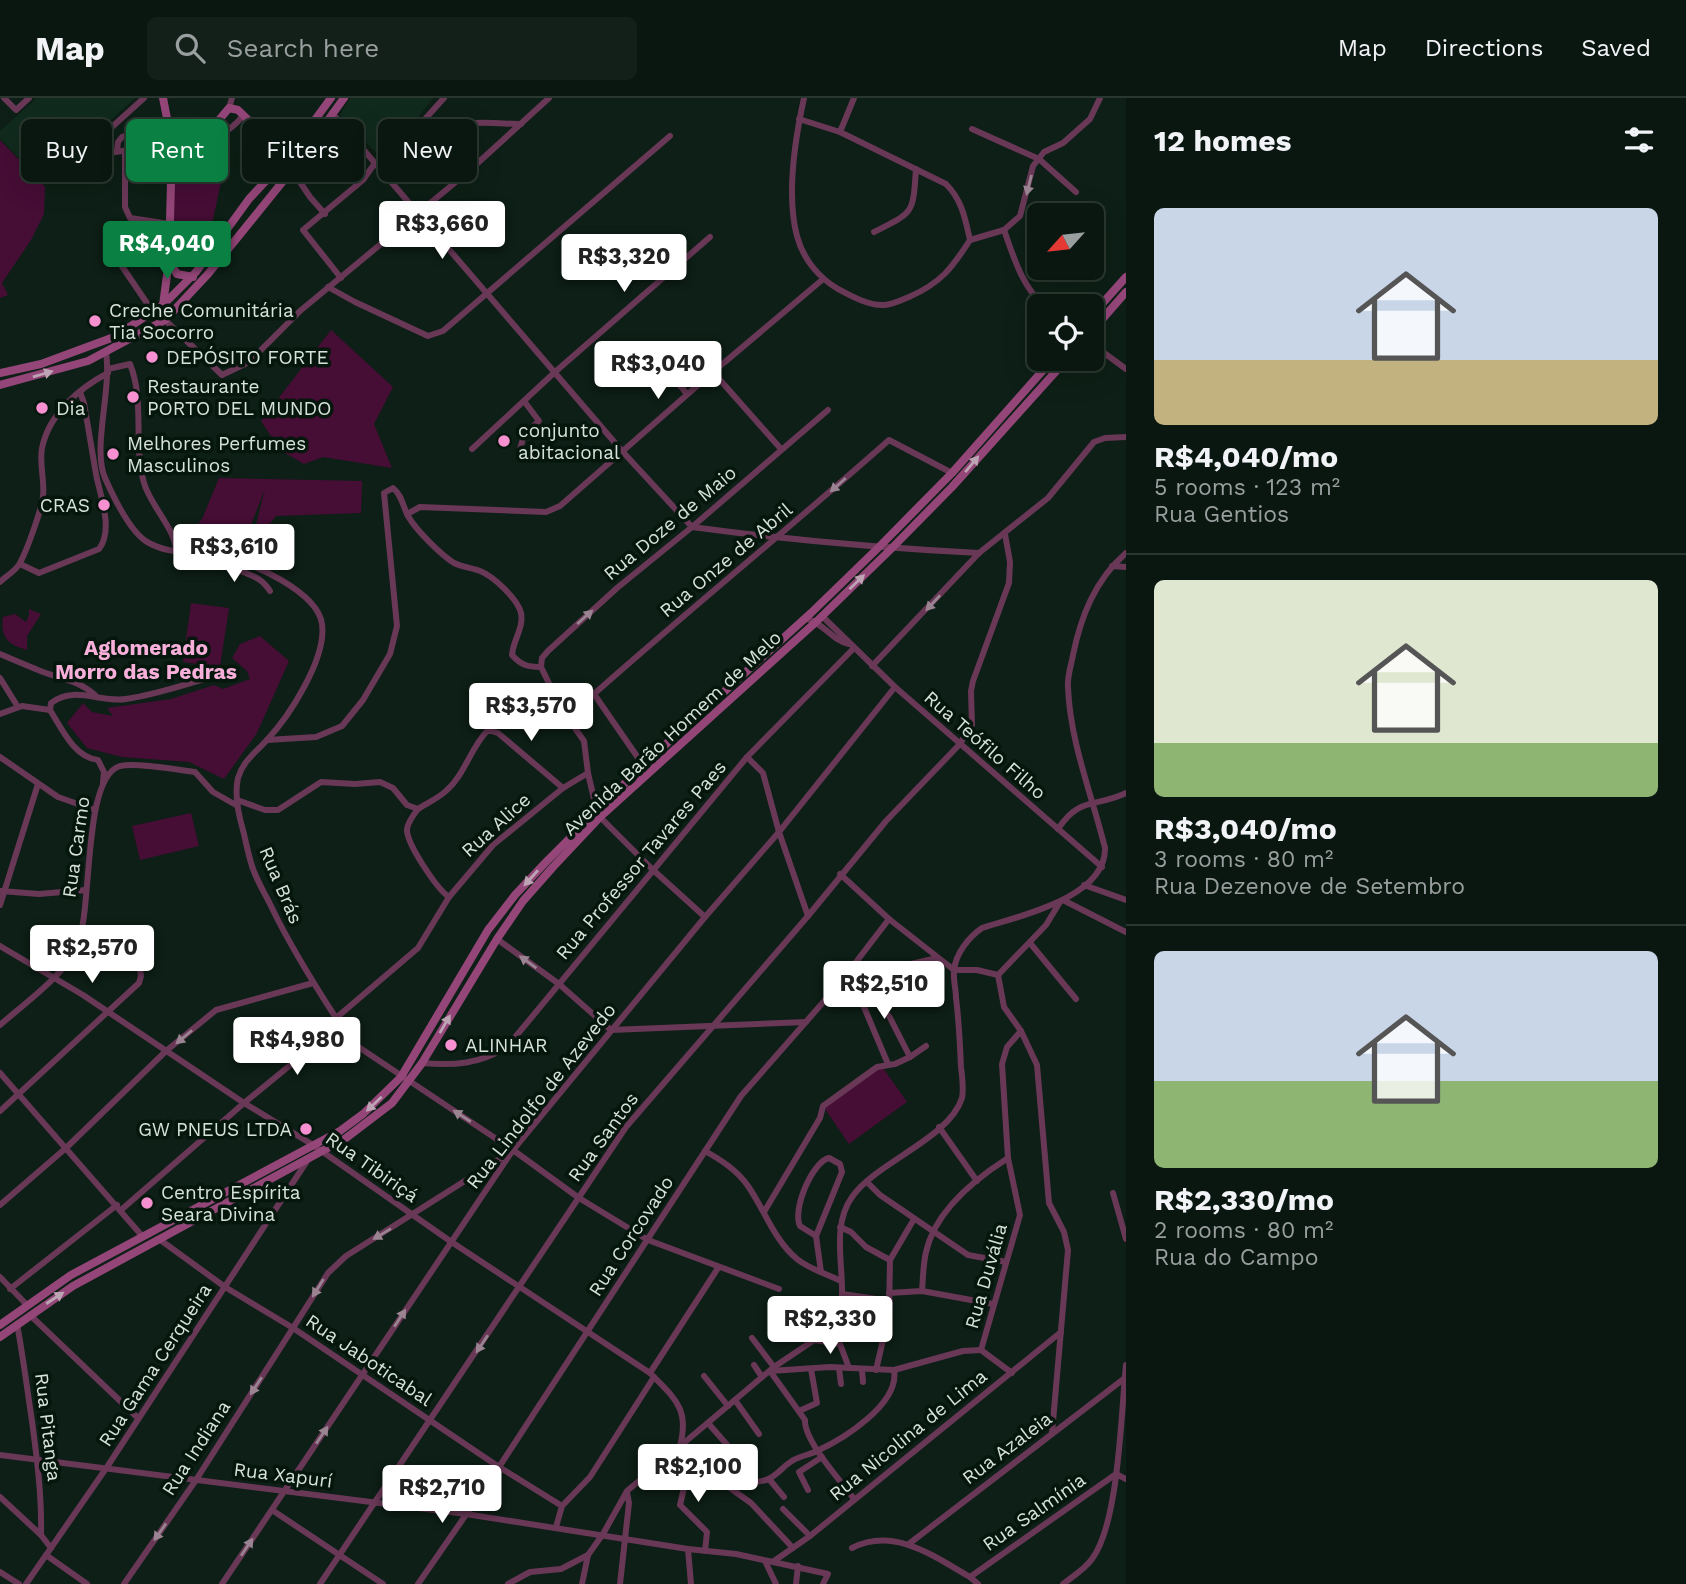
<!DOCTYPE html>
<meta charset="utf-8">
<style>
body{margin:0;font-family:"Work Sans",sans-serif;background:#132019;color:#f1f3f6;height:100vh;display:flex;flex-direction:column;font-size:26px;white-space:nowrap}
*{box-sizing:border-box;margin:0}
p{font-size:23px;color:#999f9f}
.icon{flex:none;width:38px;height:38px;fill:none;stroke:currentColor;stroke-width:2;stroke-linecap:round;stroke-linejoin:round}
.map{position:relative;flex:1;overflow:hidden}
.drawer{display:flex;flex-direction:column;background:#0a1710;width:560px}
.drawer>*{flex:none}
.banner{position:absolute;left:21px;top:21px;width:665px;height:63px;display:flex;gap:14px}
.needle{width:46px;rotate:243deg}
.tools{position:absolute;left:1027px;top:105px;display:grid;gap:14px}
.tools a{display:grid;place-items:center;width:77px;height:77px;border-radius:10px;background:#0a1710;box-shadow:0 7px 28px #0002,0 0 0 2px #2a3630;font-size:35px}
.price{position:absolute;translate:-50% -60px;padding:0 16px;border-radius:7px;background:#fff;color:#222;font-size:23px;line-height:46px;filter:drop-shadow(0 2px 4px #0008)}
.price::after{content:'';position:absolute;left:50%;top:42px;width:21px;height:16px;margin-left:-10px;background:inherit;clip-path:polygon(0 0,100% 0,50% 100%)}
.price.on{background:#0b8043;color:#fff}
ul{padding:0;list-style:none}
li{display:grid;align-content:center;gap:14px;height:371px;padding:0 28px}
li+li{border-top:2px solid #2a3630}
li span{display:grid;place-items:center;height:217px;border-radius:10px;color:#555}
li>.icon{margin-inline-start:auto}
span .icon{width:126px;height:126px;fill:#fffc;stroke-width:1}
li b{font-size:30px}
h2{display:flex;justify-content:space-between;align-items:center;height:84px;padding:0 28px;font-size:30px}
.tag{padding:0 24px;border-radius:10px;background:#0a1710;box-shadow:0 7px 28px #0002,0 0 0 2px #2a3630;font-size:24px;line-height:63px}
.tag.on{background:#0b8043;color:#fff}
header{display:flex;align-items:center;gap:42px;box-sizing:border-box;height:98px;padding:0 35px;background:#0a1710;border-bottom:2px solid #2a3630}
header strong{font-size:33px}
nav{display:flex;gap:38px;margin-inline-start:auto;font-size:24px}
.search{width:490px;height:63px;background:#132019;display:flex;align-items:center;gap:18px;box-sizing:border-box;padding:0 24px;border-radius:10px;color:#999f9f;font-size:26px}
main{display:flex;flex:1;min-height:0}
.map>svg:first-child{display:block}
.built{fill:#112a1e}
.green{fill:#460d35}
.lines{fill:none;stroke-linecap:round;stroke-linejoin:round}
.street{stroke:#693857;stroke-width:6}
.secondary{stroke:#944679;stroke-width:8}
.oneway{fill:#9a8492}
.oneway2{fill:#bca4b4}
.poi-dot{fill:#f690d0;stroke:#05160d;stroke-width:2.5}
.labels{text-anchor:middle;dominant-baseline:central;stroke-width:7;stroke-linejoin:round;paint-order:stroke}
.poi-label{font-size:19px;fill:#d7e2db;stroke:#05160d;text-anchor:start}
.street-label{font-size:19px;fill:#d7e2db;stroke:#05160d}
.neighbourhood-label{font-size:21px;font-weight:bold;fill:#f8b0db;stroke:#05160d}
</style>
<header>
<strong>Map</strong>
<div class="search"><svg class="icon" aria-label="search" viewBox="0 0 24 24"><circle cx="10" cy="10" r="6"/><path d="M15 15l6 6"/></svg>Search here</div>
<nav><a>Map</a><a>Directions</a><a>Saved</a></nav>
</header>
<main>
<div class="map">
<svg width="1126" height="1486" viewBox="0 0 1126 1486">
<rect width="100%" height="100%" fill="#0d1f16"/>
<g class="built">
<polygon points="37,0 135,0 49,79 43,72 35,78 0,40 0,33"/>
<polygon points="350,0 433,0 384,63 340,17"/>
</g>
<g class="green">
<polygon points="176,41 228,52 209,140 169,134"/>
<polygon points="0,42 45,89 44,116 31,142 2,185 8,197 0,200"/>
<polygon points="331,232 393,289 374,326 392,370 323,359 304,366 280,352 261,323"/>
<polygon points="219,380 362,383 361,415 276,418 250,450 265,391 240,455 200,456 182,444 202,421"/>
<polygon points="191,505 229,510 220,569 183,564"/>
<path d="M29,511L41,516L27,538V552C9,547 0,540 3,519L15,516L26,524L29,517Z"/>
<polygon points="260,538 289,563 257,635 224,681 189,664 122,659 87,650 67,625 83,605 92,614 113,618 107,610 171,601 214,587 223,591 250,581 247,573 232,560 240,546"/>
<polygon points="191,715 199,748 140,762 132,728"/>
<polygon points="881,967 907,1004 849,1046 823,1008"/>
</g>
<g class="lines">
<g class="street">
<polyline points="4,0 16,12 29,0"/>
<path d="M804,0C795,41 786,97 797,138C803,161 819,180 838,191C851,198 869,208 884,207C892,207 902,202 909,199C941,185 952,170 970,142L1004,132L1020,118L1033,68L1044,54L1063,45L1090,21L1100,0"/>
<polyline points="229,10 232,0"/>
<polyline points="332,15 622,353 692,429"/>
<path d="M799,21L840,34L946,86C962,102 965,120 970,142"/>
<polyline points="972,31 1039,61 1076,94"/>
<polyline points="840,34 854,0"/>
<path d="M195,37C217,42 229,34 243,18"/>
<polyline points="117,53 118,44 122,39 168,29"/>
<polyline points="125,53 125,109 130,120 170,126"/>
<polyline points="101,56 172,46"/>
<polyline points="380,71 444,0"/>
<polyline points="292,72 310,99 325,116"/>
<path d="M469,73L444,48L440,37C458,19 497,26 521,26"/>
<polyline points="60,76 144,0"/>
<path d="M1004,132C1014,160 1022,188 1044,208"/>
<path d="M874,134C914,114 913,116 916,71"/>
<polyline points="117,161 153,214"/>
<polyline points="341,180 303,132 363,82 375,65"/>
<polyline points="328,189 355,204 428,238 443,233 670,38"/>
<polyline points="165,222 222,277 249,264 300,213 469,73 549,0"/>
<polyline points="1092,246 1126,271"/>
<path d="M106,254C112,292 92,350 105,380C113,398 131,436 149,445C171,457 197,454 221,458C250,463 318,494 322,526C327,560 289,619 266,643C255,655 243,663 238,680C234,697 238,715 243,732C246,744 248,756 252,768C256,781 264,794 270,806C289,846 312,883 336,920"/>
<path d="M108,271L130,266C145,303 133,346 144,385C150,407 177,433 176,454"/>
<polyline points="713,274 781,351"/>
<polyline points="687,296 674,280 687,273 690,276 704,268"/>
<polyline points="472,351 555,274 710,139"/>
<polyline points="520,351 524,337 539,323 524,303"/>
<polyline points="407,416 420,409 546,414 560,408 713,274 822,182"/>
<path d="M692,429C788,442 883,450 979,455"/>
<path d="M223,460C239,479 257,472 270,493"/>
<path d="M20,466L39,475L99,451C114,431 100,398 96,376C92,353 88,329 84,305L80,294"/>
<polyline points="1112,468 1126,469"/>
<path d="M0,484C6,478 16,473 20,465C27,452 41,413 43,399C45,383 39,366 42,350C49,316 79,290 108,275"/>
<polyline points="822,518 895,589 1102,769"/>
<path d="M805,520C824,525 831,542 849,546"/>
<path d="M0,556C14,562 28,568 43,574C62,581 78,582 95,597"/>
<polyline points="872,568 979,455 1048,400 1094,344 1105,340 1126,339"/>
<polyline points="541,569 542,560 548,553 617,490 692,429 828,312"/>
<polyline points="541,569 562,612 584,643 588,675 597,714"/>
<polyline points="0,580 18,609"/>
<polyline points="550,590 578,589 594,596 643,667"/>
<path d="M594,596C691,510 792,428 889,342L952,375"/>
<path d="M50,612L51,605C74,587 101,605 126,601C157,597 192,584 222,576"/>
<path d="M50,612C62,631 74,659 98,662L104,674L103,684"/>
<polyline points="0,616 22,608 50,612"/>
<path d="M267,642L316,639L342,628L363,602L390,556L397,528L384,395L393,390C402,397 403,409 408,418C416,432 440,456 454,465C462,469 472,470 480,473C493,478 518,501 521,515C524,530 513,542 512,557C521,567 527,569 541,569"/>
<polyline points="0,659 58,699 95,712"/>
<polyline points="747,659 763,675 779,734 808,818"/>
<path d="M237,702L265,712H278L321,684L355,686L380,684L393,690L407,707L418,711C427,705 439,700 447,692C465,676 471,649 488,632L498,635L563,690"/>
<path d="M418,711C414,716 408,724 407,731C406,745 437,791 449,799"/>
<polyline points="600,719 652,771 705,819"/>
<path d="M1058,731C1080,698 1095,710 1126,695"/>
<polyline points="840,776 889,821 954,872 977,872 998,877"/>
<polyline points="1084,787 1126,802"/>
<polyline points="1,793 39,796 86,792"/>
<polyline points="1063,802 1126,834"/>
<polyline points="0,807 38,686"/>
<polyline points="497,841 559,886 611,932 806,924"/>
<polyline points="1030,845 1076,901"/>
<path d="M0,848L83,897L244,1005L313,1047L450,1143L650,1275C674,1300 690,1310 680,1348"/>
<polyline points="850,871 882,880 898,869 937,860"/>
<polyline points="882,880 861,902 888,966"/>
<path d="M0,927C24,906 61,880 76,851C94,816 81,680 120,668C135,664 178,672 195,674L213,694L236,707"/>
<polyline points="333,932 513,1052 579,1100 648,1142 779,1191"/>
<polyline points="333,932 336,920 418,850 449,799 493,747 563,690 588,675"/>
<polyline points="910,959 926,948"/>
<path d="M422,965C454,968 480,966 507,949L747,659L854,550"/>
<polyline points="0,975 143,1139"/>
<polyline points="0,1013 139,885 141,878 137,851"/>
<polyline points="939,1029 977,1083"/>
<path d="M705,1053C721,1062 737,1072 748,1088C764,1111 774,1142 797,1161C809,1171 827,1176 841,1183"/>
<path d="M829,1060L840,1066L842,1074L816,1138L800,1128C792,1112 812,1064 829,1060Z"/>
<polyline points="867,1084 880,1097 968,1157 1006,1164"/>
<polyline points="1113,1095 1126,1141"/>
<polyline points="0,1107 66,1050 166,953 216,912 313,885"/>
<polyline points="121,1112 244,1005 333,932"/>
<polyline points="764,1114 820,1020 823,1008 877,969 895,966 910,959 889,918"/>
<polyline points="840,1129 851,1134 866,1149 890,1162"/>
<polyline points="816,1138 821,1174"/>
<polyline points="159,1141 225,1189 293,1230 499,1369 562,1408"/>
<polyline points="0,1179 27,1207"/>
<polyline points="10,1191 117,1107"/>
<path d="M922,1193C923,1181 923,1167 926,1154C935,1113 975,1081 1008,1060"/>
<polyline points="889,1195 922,1193 993,1206"/>
<polyline points="842,1196 890,1203"/>
<polyline points="30,1217 138,1320"/>
<path d="M17,1226C23,1258 27,1290 32,1323C37,1361 42,1399 41,1437"/>
<polyline points="752,1240 774,1269"/>
<polyline points="814,1242 840,1246 849,1270"/>
<polyline points="754,1267 762,1279"/>
<polyline points="839,1270 841,1286"/>
<polyline points="862,1272 863,1284"/>
<polyline points="876,1272 889,1216 890,1162 914,1121"/>
<polyline points="770,1273 830,1269 894,1272 963,1253 981,1252"/>
<path d="M770,1273L805,1322C804,1343 841,1383 854,1401"/>
<polyline points="650,1275 718,1170"/>
<polyline points="1012,1275 981,1252 1020,1117 1008,1060 1002,966 1007,949 1021,933"/>
<polyline points="704,1278 728,1308"/>
<polyline points="735,1302 759,1336"/>
<polyline points="799,1313 817,1305 811,1271"/>
<polyline points="708,1325 729,1349"/>
<polyline points="1052,1335 1068,1152 1064,1134 1049,1105 1037,967 1021,933 1004,909 998,877 1046,827 1060,804"/>
<polyline points="0,1357 466,1416 688,1451 736,1456 828,1476 823,1486"/>
<polyline points="647,1375 723,1385 751,1405 793,1450"/>
<polyline points="686,1381 680,1407 707,1434 705,1453"/>
<polyline points="769,1381 784,1399"/>
<path d="M723,1385C737,1385 752,1386 766,1382C776,1379 783,1368 792,1363C799,1358 809,1357 817,1353C843,1341 900,1306 894,1272"/>
<polyline points="808,1392 799,1374 822,1359"/>
<polyline points="0,1399 41,1437 51,1450"/>
<polyline points="783,1411 810,1438"/>
<polyline points="272,1412 383,1486"/>
<polyline points="556,1429 562,1408 590,1379 654,1279"/>
<polyline points="910,1445 1125,1280"/>
<path d="M852,1450C894,1428 935,1459 970,1479L978,1486"/>
<polyline points="688,1451 691,1486"/>
<polyline points="46,1457 87,1486"/>
<polyline points="765,1463 776,1486"/>
<polyline points="774,1463 810,1438 1061,1234"/>
<polyline points="0,1474 19,1486"/>
<polyline points="970,1479 1116,1376 1126,1381"/>
<polyline points="26,1486 107,1369 307,1063"/>
<polyline points="124,1486 196,1382 328,1175 346,1158 509,1055"/>
<polyline points="222,1486 513,1052 705,819 779,734 895,589"/>
<polyline points="320,1486 626,1029 808,818 886,723 959,647 972,627 971,593 973,583 1009,485 1010,464 1005,436"/>
<polyline points="418,1486 499,1369 741,998 840,885 889,821"/>
<path d="M508,1486L530,1474L561,1471L588,1457L603,1436L627,1393L774,1269L835,1228C838,1218 841,1208 842,1197C843,1165 832,1127 852,1099C876,1064 949,1041 962,1000C964,991 962,978 961,969C960,946 959,923 956,900C956,891 953,882 954,873C955,856 969,839 982,830C1019,818 1106,800 1105,750C1092,697 1070,644 1068,589C1067,579 1071,568 1073,557C1081,518 1095,482 1126,455"/>
<polyline points="582,1486 588,1457"/>
<polyline points="620,1486 629,1405 627,1394"/>
<polyline points="796,1486 798,1468"/>
<path d="M1063,1486C1072,1479 1085,1471 1092,1461C1119,1425 1121,1315 1126,1267"/>
</g>
<g class="secondary">
<polyline points="169,35 195,37 219,22 229,10 238,12 289,62"/>
<polyline points="170,165 177,176 193,179"/>
<polyline points="163,207 169,162 172,46 163,0"/>
<polyline points="1092,217 1126,179"/>
<polyline points="1092,233 1126,194"/>
<polyline points="0,275 41,266 114,239 163,207 196,174 249,101 287,60 331,0"/>
<polyline points="0,287 88,263 165,222 208,176 292,72 344,0"/>
<polyline points="0,1227 71,1177 340,1033 363,1016 401,979 488,832 515,797 546,764 643,667 811,515 879,449 952,375 1053,261"/>
<polyline points="0,1239 73,1188 346,1040 392,1005 422,965 497,841 523,803 553,769 600,719 817,523 891,451 952,389 1067,261"/>
</g>
</g>
<defs><path id="oneway-solid" d="M-6-.8H1V-3.2L6.5 0L1 3.2V.8H-6Z" transform="scale(1.75)"/></defs>
<g class="oneway">
<use href="#oneway-solid" transform="translate(1029 87) rotate(104)"/>
<use href="#oneway-solid" transform="translate(838 387) rotate(138)"/>
<use href="#oneway-solid" transform="translate(933 505) rotate(133)"/>
<use href="#oneway-solid" transform="translate(585 519) rotate(-42)"/>
<use href="#oneway-solid" transform="translate(528 864) rotate(-144)"/>
<use href="#oneway-solid" transform="translate(184 939) rotate(140)"/>
<use href="#oneway-solid" transform="translate(462 1018) rotate(-147)"/>
<use href="#oneway-solid" transform="translate(382 1136) rotate(149)"/>
<use href="#oneway-solid" transform="translate(318 1190) rotate(122)"/>
<use href="#oneway-solid" transform="translate(400 1220) rotate(-57)"/>
<use href="#oneway-solid" transform="translate(482 1246) rotate(124)"/>
<use href="#oneway-solid" transform="translate(256 1288) rotate(123)"/>
<use href="#oneway-solid" transform="translate(322 1337) rotate(-56)"/>
<use href="#oneway-solid" transform="translate(160 1434) rotate(125)"/>
<use href="#oneway-solid" transform="translate(247 1449) rotate(-56)"/>
</g>
<g class="oneway2">
<use href="#oneway-solid" transform="translate(43 276) rotate(-16)"/>
<use href="#oneway-solid" transform="translate(972 366) rotate(-50)"/>
<use href="#oneway-solid" transform="translate(857 484) rotate(-44)"/>
<use href="#oneway-solid" transform="translate(531 780) rotate(132)"/>
<use href="#oneway-solid" transform="translate(445 926) rotate(-60)"/>
<use href="#oneway-solid" transform="translate(374 1006) rotate(137)"/>
<use href="#oneway-solid" transform="translate(55 1200) rotate(-33)"/>
</g>
<g class="poi-dot">
<circle cx="95" cy="223" r="7"/>
<circle cx="152" cy="259" r="7"/>
<circle cx="133" cy="299" r="7"/>
<circle cx="42" cy="310" r="7"/>
<circle cx="504" cy="343" r="7"/>
<circle cx="113" cy="356" r="7"/>
<circle cx="104" cy="407" r="7"/>
<circle cx="451" cy="947" r="7"/>
<circle cx="306" cy="1031" r="7"/>
<circle cx="147" cy="1105" r="7"/>
</g>
<g class="labels">
<g class="poi-label">
<text x="109" y="212">Creche Comunitária<tspan x="109" dy="22">Tia Socorro</tspan></text>
<text x="166" y="259">DEPÓSITO FORTE</text>
<text x="147" y="288">Restaurante<tspan x="147" dy="22">PORTO DEL MUNDO</tspan></text>
<text x="56" y="310">Dia</text>
<text x="518" y="332">conjunto<tspan x="518" dy="22">abitacional</tspan></text>
<text x="127" y="345">Melhores Perfumes<tspan x="127" dy="22">Masculinos</tspan></text>
<text x="90" y="407" text-anchor="end">CRAS</text>
<text x="465" y="947">ALINHAR</text>
<text x="292" y="1031" text-anchor="end">GW PNEUS LTDA</text>
<text x="161" y="1094">Centro Espírita<tspan x="161" dy="22">Seara Divina</tspan></text>
</g>
<g class="street-label">
<text transform="translate(670 425) rotate(-40)">Rua Doze de Maio</text>
<text transform="translate(726 462) rotate(-40)">Rua Onze de Abril</text>
<text transform="translate(672 635) rotate(-43)">Avenida Barão Homem de Melo</text>
<text transform="translate(985 647) rotate(41)">Rua Teófilo Filho</text>
<text transform="translate(496 727) rotate(-42)">Rua Alice</text>
<text transform="translate(76 749) rotate(-82)">Rua Carmo</text>
<text transform="translate(641 762) rotate(-50)">Rua Professor Tavares Paes</text>
<text transform="translate(281 787) rotate(67)">Rua Brás</text>
<text transform="translate(541 998) rotate(-52)">Rua Lindolfo de Azevedo</text>
<text transform="translate(603 1039) rotate(-54)">Rua Santos</text>
<text transform="translate(372 1069) rotate(35)">Rua Tibiriçá</text>
<text transform="translate(631 1138) rotate(-57)">Rua Corcovado</text>
<text transform="translate(986 1178) rotate(-74)">Rua Duvália</text>
<text transform="translate(369 1262) rotate(34)">Rua Jaboticabal</text>
<text transform="translate(155 1267) rotate(-57)">Rua Gama Cerqueira</text>
<text transform="translate(48 1329) rotate(83)">Rua Pitanga</text>
<text transform="translate(908 1337) rotate(-39)">Rua Nicolina de Lima</text>
<text transform="translate(196 1350) rotate(-57)">Rua Indiana</text>
<text transform="translate(1007 1350) rotate(-37)">Rua Azaleia</text>
<text transform="translate(283 1377) rotate(7)">Rua Xapurí</text>
<text transform="translate(1034 1414) rotate(-35)">Rua Salmínia</text>
</g>
<g class="neighbourhood-label">
<text x="146" y="549">Aglomerado<tspan x="146" dy="24">Morro das Pedras</tspan></text>
</g>
</g>
</svg>
<div class="tools">
<a><svg class="needle" viewBox="-14 -14 28 28"><path d="M0-13l5 13h-10z" fill="#e53935"/><path d="M0 13l5-13h-10z" fill="#999f9f"/></svg></a>
<a><svg class="icon" aria-label="locate" viewBox="0 0 24 24"><circle cx="12" cy="12" r="6"/><path d="M12 2v4M12 18v4M2 12h4M18 12h4"/></svg></a>
</div>
<b class="price" style="left:442px;top:163px">R$3,660</b>
<b class="price on" style="left:167px;top:183px">R$4,040</b>
<b class="price" style="left:624px;top:196px">R$3,320</b>
<b class="price" style="left:658px;top:303px">R$3,040</b>
<b class="price" style="left:234px;top:486px">R$3,610</b>
<b class="price" style="left:531px;top:645px">R$3,570</b>
<b class="price" style="left:92px;top:887px">R$2,570</b>
<b class="price" style="left:884px;top:923px">R$2,510</b>
<b class="price" style="left:297px;top:979px">R$4,980</b>
<b class="price" style="left:830px;top:1258px">R$2,330</b>
<b class="price" style="left:698px;top:1406px">R$2,100</b>
<b class="price" style="left:442px;top:1427px">R$2,710</b>
<div class="banner">
<a class="tag">Buy</a>
<a class="tag on">Rent</a>
<a class="tag">Filters</a>
<a class="tag">New</a>
</div>
</div>
<section class="drawer">
<h2>12 homes<svg class="icon" aria-label="filters" viewBox="0 0 24 24"><path d="M4 7h16M4 17h16"/><circle cx="9" cy="7" r="2"/><circle cx="15" cy="17" r="2"/></svg></h2>
<ul>
<li><span style="background:linear-gradient(#c9d6e8 70%,#c2b280 0)"><svg class="icon" aria-label="home" viewBox="0 0 24 24"><path d="M3 11l9-7 9 7M6 9v11h12V9"/></svg></span><div><b>R$4,040/mo</b><p>5 rooms · 123 m²</p><p>Rua Gentios</p></div></li>
<li><span style="background:linear-gradient(#dfe7d0 75%,#8fb573 0)"><svg class="icon" aria-label="home" viewBox="0 0 24 24"><path d="M3 11l9-7 9 7M6 9v11h12V9"/></svg></span><div><b>R$3,040/mo</b><p>3 rooms · 80 m²</p><p>Rua Dezenove de Setembro</p></div></li>
<li><span style="background:linear-gradient(#c9d6e8 60%,#8fb573 0)"><svg class="icon" aria-label="home" viewBox="0 0 24 24"><path d="M3 11l9-7 9 7M6 9v11h12V9"/></svg></span><div><b>R$2,330/mo</b><p>2 rooms · 80 m²</p><p>Rua do Campo</p></div></li>
</ul>
</section>
</main>
